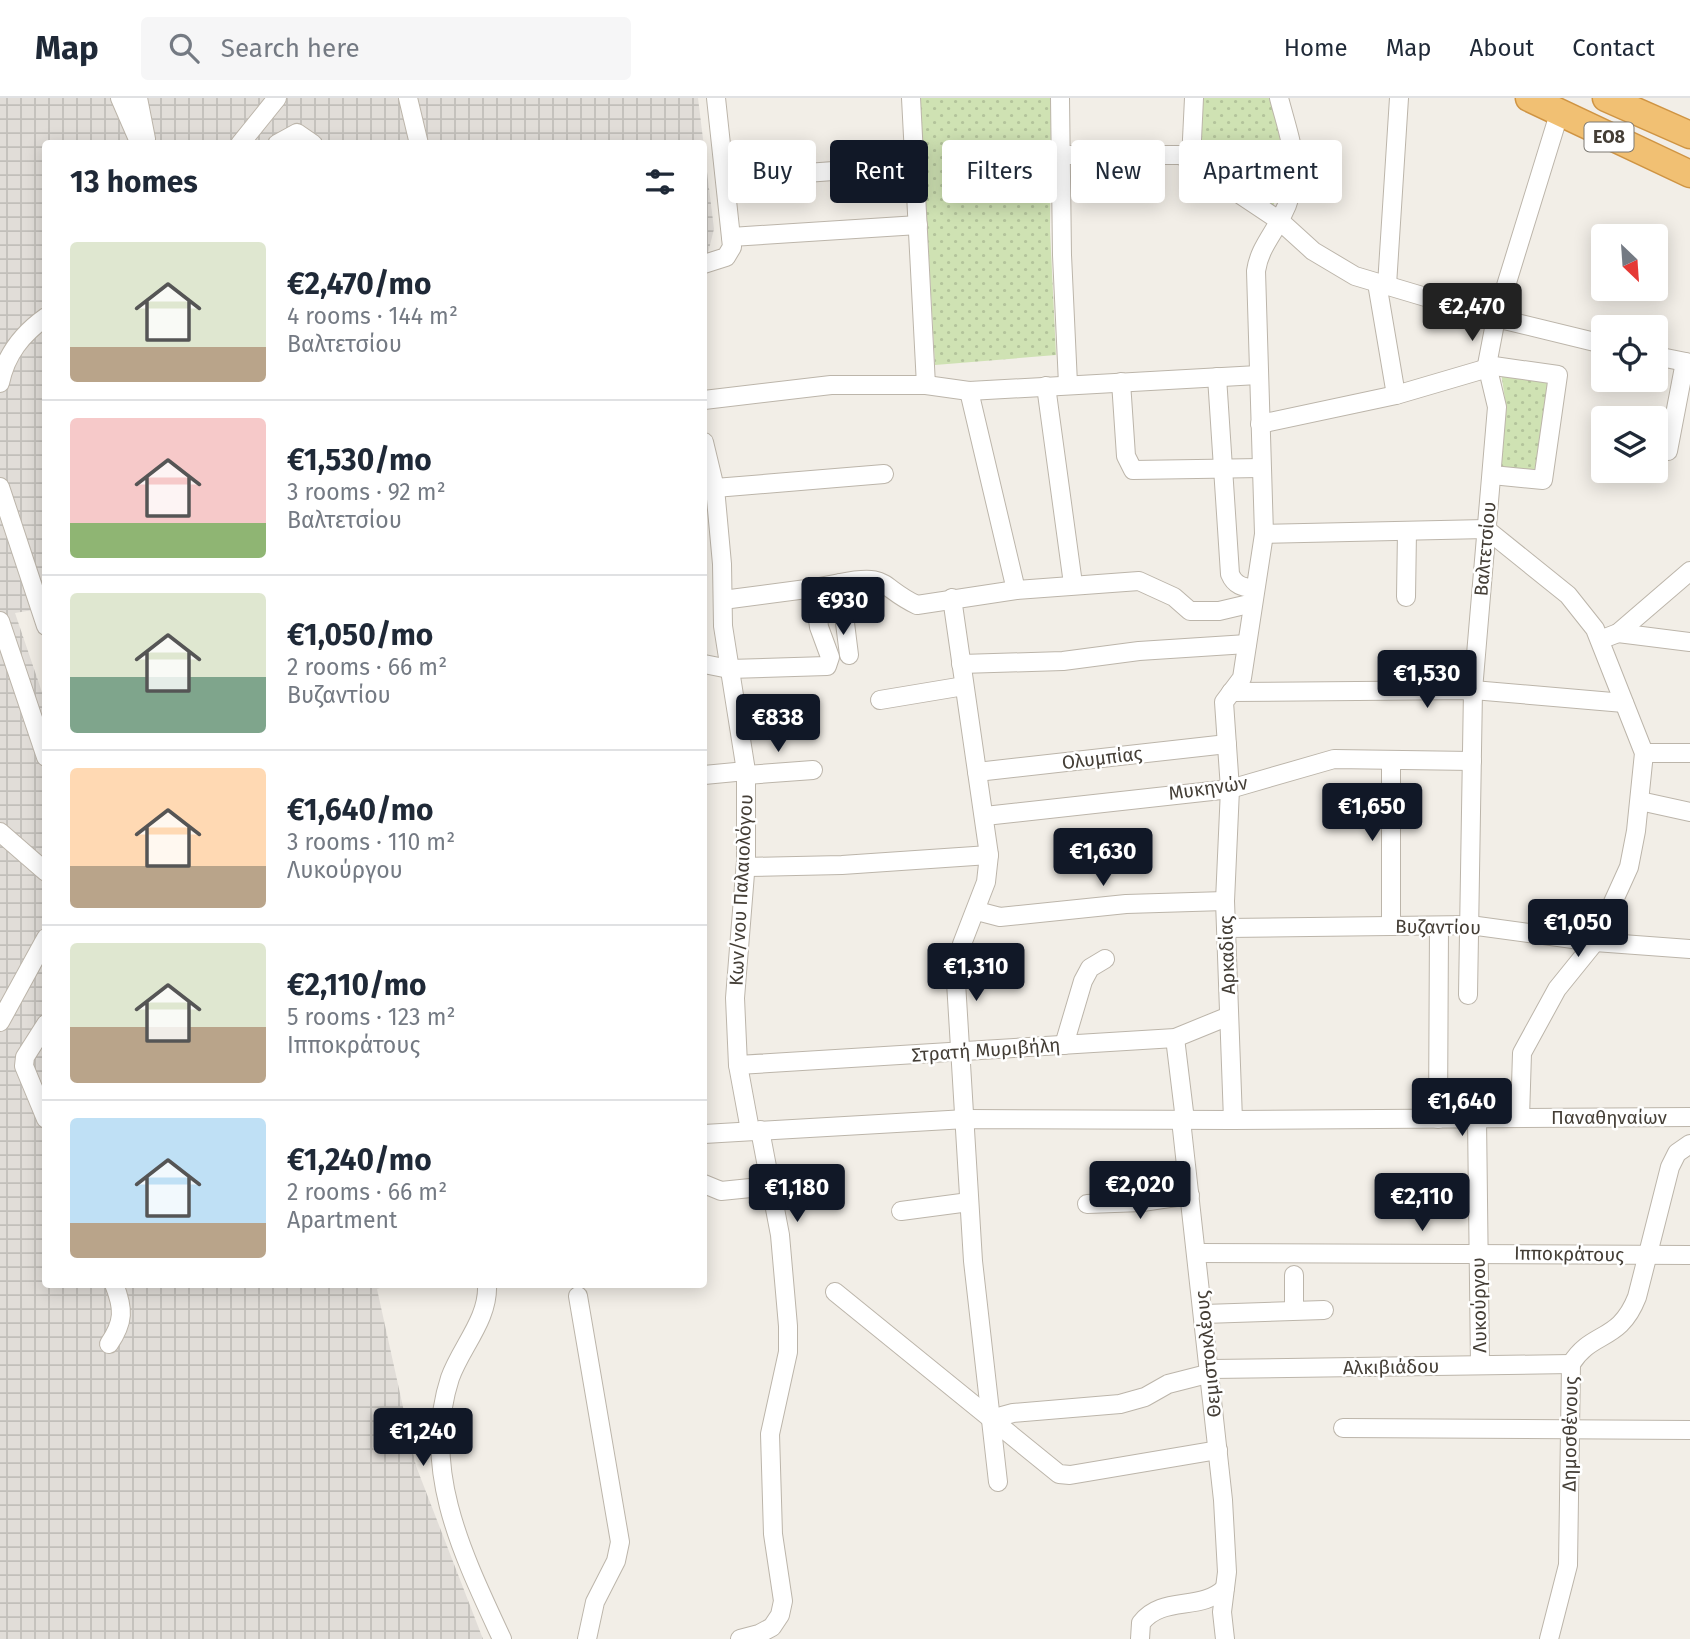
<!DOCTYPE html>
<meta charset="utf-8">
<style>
body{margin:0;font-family:"Fira Sans",sans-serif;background:#f6f6f7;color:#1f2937;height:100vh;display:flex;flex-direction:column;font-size:26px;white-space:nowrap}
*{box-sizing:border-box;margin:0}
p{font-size:23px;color:#747a83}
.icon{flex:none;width:38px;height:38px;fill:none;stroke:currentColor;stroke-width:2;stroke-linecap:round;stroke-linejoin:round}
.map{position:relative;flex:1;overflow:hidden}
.side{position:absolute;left:42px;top:42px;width:665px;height:1148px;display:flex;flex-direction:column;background:#fff;border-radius:7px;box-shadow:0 4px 18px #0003}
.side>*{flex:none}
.guide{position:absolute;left:728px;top:42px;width:665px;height:63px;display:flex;gap:14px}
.needle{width:46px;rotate:155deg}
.tools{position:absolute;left:1591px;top:126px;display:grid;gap:14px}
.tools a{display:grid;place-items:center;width:77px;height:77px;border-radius:7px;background:#fff;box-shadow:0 4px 18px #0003;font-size:35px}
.price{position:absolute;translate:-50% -60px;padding:0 16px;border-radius:7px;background:#111827;color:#fff;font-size:23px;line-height:46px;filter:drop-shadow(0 2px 4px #0008)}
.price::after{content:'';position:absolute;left:50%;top:42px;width:21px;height:16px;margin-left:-10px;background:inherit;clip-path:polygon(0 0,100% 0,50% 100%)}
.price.on{background:#222;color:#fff}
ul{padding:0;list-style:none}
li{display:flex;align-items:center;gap:21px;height:175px;padding:0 28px}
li+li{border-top:2px solid #e0e1e3}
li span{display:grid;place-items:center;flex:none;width:196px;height:140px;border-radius:7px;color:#555}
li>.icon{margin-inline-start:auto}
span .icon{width:84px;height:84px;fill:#fffc;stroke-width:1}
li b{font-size:30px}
h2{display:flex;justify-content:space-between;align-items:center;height:84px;padding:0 28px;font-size:30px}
.tag{padding:0 24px;border-radius:7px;background:#fff;box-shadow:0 4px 18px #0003;font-size:24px;line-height:63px}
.tag.on{background:#111827;color:#fff}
header{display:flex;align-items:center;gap:42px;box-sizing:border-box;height:98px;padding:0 35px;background:#fff;border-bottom:2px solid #e0e1e3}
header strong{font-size:33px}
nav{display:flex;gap:38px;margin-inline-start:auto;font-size:24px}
.search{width:490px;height:63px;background:#f6f6f7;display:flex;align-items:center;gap:18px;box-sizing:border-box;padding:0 24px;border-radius:7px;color:#747a83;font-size:26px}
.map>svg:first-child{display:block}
.industrial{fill:url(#industrial-grid)}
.grass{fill:url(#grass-dots)}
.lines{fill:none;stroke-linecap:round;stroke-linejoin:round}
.minor-casing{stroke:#bcb5aa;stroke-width:20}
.highway-casing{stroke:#cf9443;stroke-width:29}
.minor{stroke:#fff;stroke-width:18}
.highway{stroke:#f1c073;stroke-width:26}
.labels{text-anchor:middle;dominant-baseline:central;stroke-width:5;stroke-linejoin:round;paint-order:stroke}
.shield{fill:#fff;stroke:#7c7872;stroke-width:2}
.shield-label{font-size:18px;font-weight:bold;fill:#443e36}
.street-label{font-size:19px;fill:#443e36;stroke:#fff}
</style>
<header>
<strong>Map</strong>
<div class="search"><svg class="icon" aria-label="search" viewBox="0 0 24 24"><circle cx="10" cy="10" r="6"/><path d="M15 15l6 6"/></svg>Search here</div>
<nav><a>Home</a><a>Map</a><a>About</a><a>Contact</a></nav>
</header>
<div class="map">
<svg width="1690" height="1541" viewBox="0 0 1690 1541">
<defs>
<pattern id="industrial-grid" width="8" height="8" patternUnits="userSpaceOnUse" patternTransform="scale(1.75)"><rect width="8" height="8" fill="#e1ddd8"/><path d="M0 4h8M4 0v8" fill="none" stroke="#c2bfba"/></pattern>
<pattern id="grass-dots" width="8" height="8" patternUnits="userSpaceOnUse" patternTransform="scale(1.75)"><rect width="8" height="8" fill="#cfe2b3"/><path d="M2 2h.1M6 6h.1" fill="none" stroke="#b3c39b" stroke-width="1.8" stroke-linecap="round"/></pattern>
</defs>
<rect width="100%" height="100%" fill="#f2eee7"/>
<polygon class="industrial" points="0,0 698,0 714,131 707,159 704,159 704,46 46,46 45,510 15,515 46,606 46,1186 390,1187 377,1191 416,1368 483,1541 0,1541"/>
<g class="grass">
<polygon points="920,0 1051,0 1050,132 1056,257 935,267"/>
<path d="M1202,0H1270C1280,38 1290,70 1273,108L1253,98L1200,62Z"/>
<polygon points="1501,274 1553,282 1539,375 1500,369 1506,308"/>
</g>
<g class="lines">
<defs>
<g id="minor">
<polyline points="120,0 140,46"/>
<polyline points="138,0 146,41"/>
<polyline points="408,0 419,46"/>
<polyline points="911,0 926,287"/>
<polyline points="1060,0 1062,157 1068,286"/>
<polyline points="240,46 277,0"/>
<polyline points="277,46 297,35 313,46"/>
<polyline points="1061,57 1181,57 1280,123 1313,153 1355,178 1496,220 1603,246"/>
<polyline points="1191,62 1194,0"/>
<polyline points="726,81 915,67"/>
<polyline points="731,139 918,127"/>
<polyline points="704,166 726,159 732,149 716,0"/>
<polyline points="1377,185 1396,297"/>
<polyline points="1387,187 1399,0"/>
<polyline points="1656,258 1690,265"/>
<polyline points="1487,267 1558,277 1543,382 1492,377"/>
<path d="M1217,279L1230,476C1235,488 1243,489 1255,491"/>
<polyline points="1121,284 1126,358 1133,372 1261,370"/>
<path d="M0,285C6,256 22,236 46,219"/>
<polyline points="1046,288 1073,486"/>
<polyline points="969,293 1016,492"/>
<polyline points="704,302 831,287 926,287 969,293 1258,277"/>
<polyline points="1260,326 1396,297 1488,270"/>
<polyline points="704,344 715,390 722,466 723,528 746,673 746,763 735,900 738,967 750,1032"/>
<polyline points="1668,353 1685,264"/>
<polyline points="0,389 46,528"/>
<polyline points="715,390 884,376"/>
<polyline points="1264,436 1486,431 1568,497 1595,531 1644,655 1636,733 1629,769 1595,844 1557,891 1522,955 1520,1020"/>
<polyline points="1406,499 1407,433"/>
<polyline points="952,500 989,757 986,784 962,846 956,884 973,1163 998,1384"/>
<polyline points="723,502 814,490"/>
<polyline points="0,523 46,659"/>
<polyline points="1618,535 1690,544"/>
<polyline points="1600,542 1618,535 1690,473"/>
<path d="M849,557L840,485C890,475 879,489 917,507L1016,492L1139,483L1174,499L1190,513H1219L1253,505"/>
<polyline points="704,566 729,571 827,568 830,559 819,529 814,490 840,485"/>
<polyline points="961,566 1063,563 1139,553 1247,546"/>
<polyline points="1231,594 1473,592 1624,605"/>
<polyline points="880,602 964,588"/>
<polyline points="1644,655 1690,655"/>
<polyline points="1391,662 1391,828"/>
<polyline points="977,674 1227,646"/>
<polyline points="704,677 746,673"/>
<polyline points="746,677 813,672"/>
<polyline points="1640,703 1690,714"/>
<polyline points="985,718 1230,691 1334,661 1472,663"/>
<polyline points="0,734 46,774"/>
<polyline points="746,769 842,767 989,757"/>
<polyline points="977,813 1000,819 1126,806 1225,803"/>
<polyline points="1226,830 1470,827 1595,844 1690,851"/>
<polyline points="1468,897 1473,592 1497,309 1487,267 1496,220 1559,16"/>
<polyline points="0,924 46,840"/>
<polyline points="46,926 25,959 24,968 46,1021"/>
<polyline points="1175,940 1185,1022"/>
<polyline points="1064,947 1083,883 1090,870 1105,861"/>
<polyline points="738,967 1175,940 1229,918"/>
<polyline points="1477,1020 1480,1267"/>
<polyline points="1438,1021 1439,828"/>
<polyline points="1181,1022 1223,1402 1227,1474 1222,1514 1225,1541"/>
<path d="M1233,1022L1225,803L1230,691L1224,604L1242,580L1264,436L1256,173C1259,152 1271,139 1281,120C1305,75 1291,46 1279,0"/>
<polyline points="704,1036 966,1021 1233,1022 1690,1019"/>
<polyline points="704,1086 721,1093 770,1088"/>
<polyline points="1087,1106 1142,1104 1190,1097"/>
<polyline points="901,1113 969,1104"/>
<polyline points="1197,1155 1690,1157"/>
<polyline points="1294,1177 1294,1212"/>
<path d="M487,1186C489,1221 461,1249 450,1280C420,1372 464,1459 502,1541"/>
<polyline points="835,1194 1059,1376 1070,1377 1218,1352"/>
<polyline points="578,1198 620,1444 616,1463 595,1504 587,1541"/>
<polyline points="1204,1216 1324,1212"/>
<path d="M109,1246C124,1224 124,1211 114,1186"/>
<polyline points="1211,1271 1571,1266"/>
<polyline points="991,1321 1013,1315 1120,1306 1145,1299 1168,1286 1211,1275"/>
<polyline points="1343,1330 1690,1332"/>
<polyline points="740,1541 759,1536 772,1529 780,1517 783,1503 773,1436 770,1336 788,1254 788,1228 780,1137 760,1032"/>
<path d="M1140,1541L1141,1525C1162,1497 1201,1514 1225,1490"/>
<path d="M1549,1541L1568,1467L1571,1266C1592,1232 1619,1245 1637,1199L1670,1069L1677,1055L1690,1046"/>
</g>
<g id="highway">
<polyline points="1529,0 1690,76"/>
<polyline points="1606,0 1690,37"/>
</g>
</defs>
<use href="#minor" class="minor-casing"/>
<use href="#highway" class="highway-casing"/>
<use href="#minor" class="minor"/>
<use href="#highway" class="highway"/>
</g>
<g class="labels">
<rect class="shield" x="1584.5" y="24.5" width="49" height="29" rx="5"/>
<g class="shield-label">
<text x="1609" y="39">ΕΟ8</text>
</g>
<g class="street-label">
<text transform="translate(1485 451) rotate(-85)">Βαλτετσίου</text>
<text transform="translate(1102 660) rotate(-7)">Ολυμπίας</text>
<text transform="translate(1208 690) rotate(-8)">Μυκηνών</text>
<text transform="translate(741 792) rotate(-87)">Κων/νου Παλαιολόγου</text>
<text transform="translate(1438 829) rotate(1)">Βυζαντίου</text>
<text transform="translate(1227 857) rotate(-92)">Αρκαδίας</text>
<text transform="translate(986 952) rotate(-4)">Στρατή Μυριβήλη</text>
<text x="1609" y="1019">Παναθηναίων</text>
<text transform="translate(1569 1156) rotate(1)">Ιπποκράτους</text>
<text transform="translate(1479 1207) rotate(-91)">Λυκούργου</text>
<text transform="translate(1208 1256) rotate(-96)">Θεμιστοκλέους</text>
<text transform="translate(1391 1269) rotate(-1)">Αλκιβιάδου</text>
<text transform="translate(1570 1336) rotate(-89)">Δημοσθένους</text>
</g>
</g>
</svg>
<div class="tools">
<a><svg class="needle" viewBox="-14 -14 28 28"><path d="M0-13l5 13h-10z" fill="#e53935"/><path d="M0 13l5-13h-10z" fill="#747a83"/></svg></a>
<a><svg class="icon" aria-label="locate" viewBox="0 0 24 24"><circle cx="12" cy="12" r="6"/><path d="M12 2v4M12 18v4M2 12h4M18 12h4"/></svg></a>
<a><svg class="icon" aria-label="layers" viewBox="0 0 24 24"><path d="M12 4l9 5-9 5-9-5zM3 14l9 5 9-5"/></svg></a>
</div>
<b class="price on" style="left:1472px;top:245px">€2,470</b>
<b class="price" style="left:843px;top:539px">€930</b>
<b class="price" style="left:1427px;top:612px">€1,530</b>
<b class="price" style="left:778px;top:656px">€838</b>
<b class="price" style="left:1372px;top:745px">€1,650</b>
<b class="price" style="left:1103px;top:790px">€1,630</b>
<b class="price" style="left:1578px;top:861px">€1,050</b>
<b class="price" style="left:976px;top:905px">€1,310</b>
<b class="price" style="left:1462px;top:1040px">€1,640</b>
<b class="price" style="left:1140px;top:1123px">€2,020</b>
<b class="price" style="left:797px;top:1126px">€1,180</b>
<b class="price" style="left:1422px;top:1135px">€2,110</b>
<b class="price" style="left:423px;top:1370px">€1,240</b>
<div class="guide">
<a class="tag">Buy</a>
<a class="tag on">Rent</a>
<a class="tag">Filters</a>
<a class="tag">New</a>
<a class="tag">Apartment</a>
</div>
<section class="side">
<h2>13 homes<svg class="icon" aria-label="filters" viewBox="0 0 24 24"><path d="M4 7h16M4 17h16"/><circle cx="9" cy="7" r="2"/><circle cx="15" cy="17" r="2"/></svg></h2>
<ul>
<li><span style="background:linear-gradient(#dfe7d0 75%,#b9a48a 0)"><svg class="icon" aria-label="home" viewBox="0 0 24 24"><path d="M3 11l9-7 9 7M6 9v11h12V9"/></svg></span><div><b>€2,470/mo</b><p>4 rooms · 144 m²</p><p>Βαλτετσίου</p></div></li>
<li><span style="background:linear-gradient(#f6c9c9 75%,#8fb573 0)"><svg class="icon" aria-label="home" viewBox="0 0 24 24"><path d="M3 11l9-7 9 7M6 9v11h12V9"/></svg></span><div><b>€1,530/mo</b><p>3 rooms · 92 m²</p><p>Βαλτετσίου</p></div></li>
<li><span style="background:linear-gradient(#dfe7d0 60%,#7fa58c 0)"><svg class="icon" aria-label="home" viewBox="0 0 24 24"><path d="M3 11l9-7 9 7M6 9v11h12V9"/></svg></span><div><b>€1,050/mo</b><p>2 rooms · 66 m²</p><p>Βυζαντίου</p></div></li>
<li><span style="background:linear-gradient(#ffd9b3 70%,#b9a48a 0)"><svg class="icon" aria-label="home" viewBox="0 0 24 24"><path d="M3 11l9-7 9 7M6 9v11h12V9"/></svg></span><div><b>€1,640/mo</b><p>3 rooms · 110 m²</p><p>Λυκούργου</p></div></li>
<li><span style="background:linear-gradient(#dfe7d0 60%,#b9a48a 0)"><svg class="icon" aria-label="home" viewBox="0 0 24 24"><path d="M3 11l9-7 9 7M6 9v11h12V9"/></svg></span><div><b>€2,110/mo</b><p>5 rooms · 123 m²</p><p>Ιπποκράτους</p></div></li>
<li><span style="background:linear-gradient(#bfe0f5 75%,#b9a48a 0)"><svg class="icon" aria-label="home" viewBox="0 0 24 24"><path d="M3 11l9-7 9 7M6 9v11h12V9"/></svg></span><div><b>€1,240/mo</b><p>2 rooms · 66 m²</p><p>Apartment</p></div></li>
</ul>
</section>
</div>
